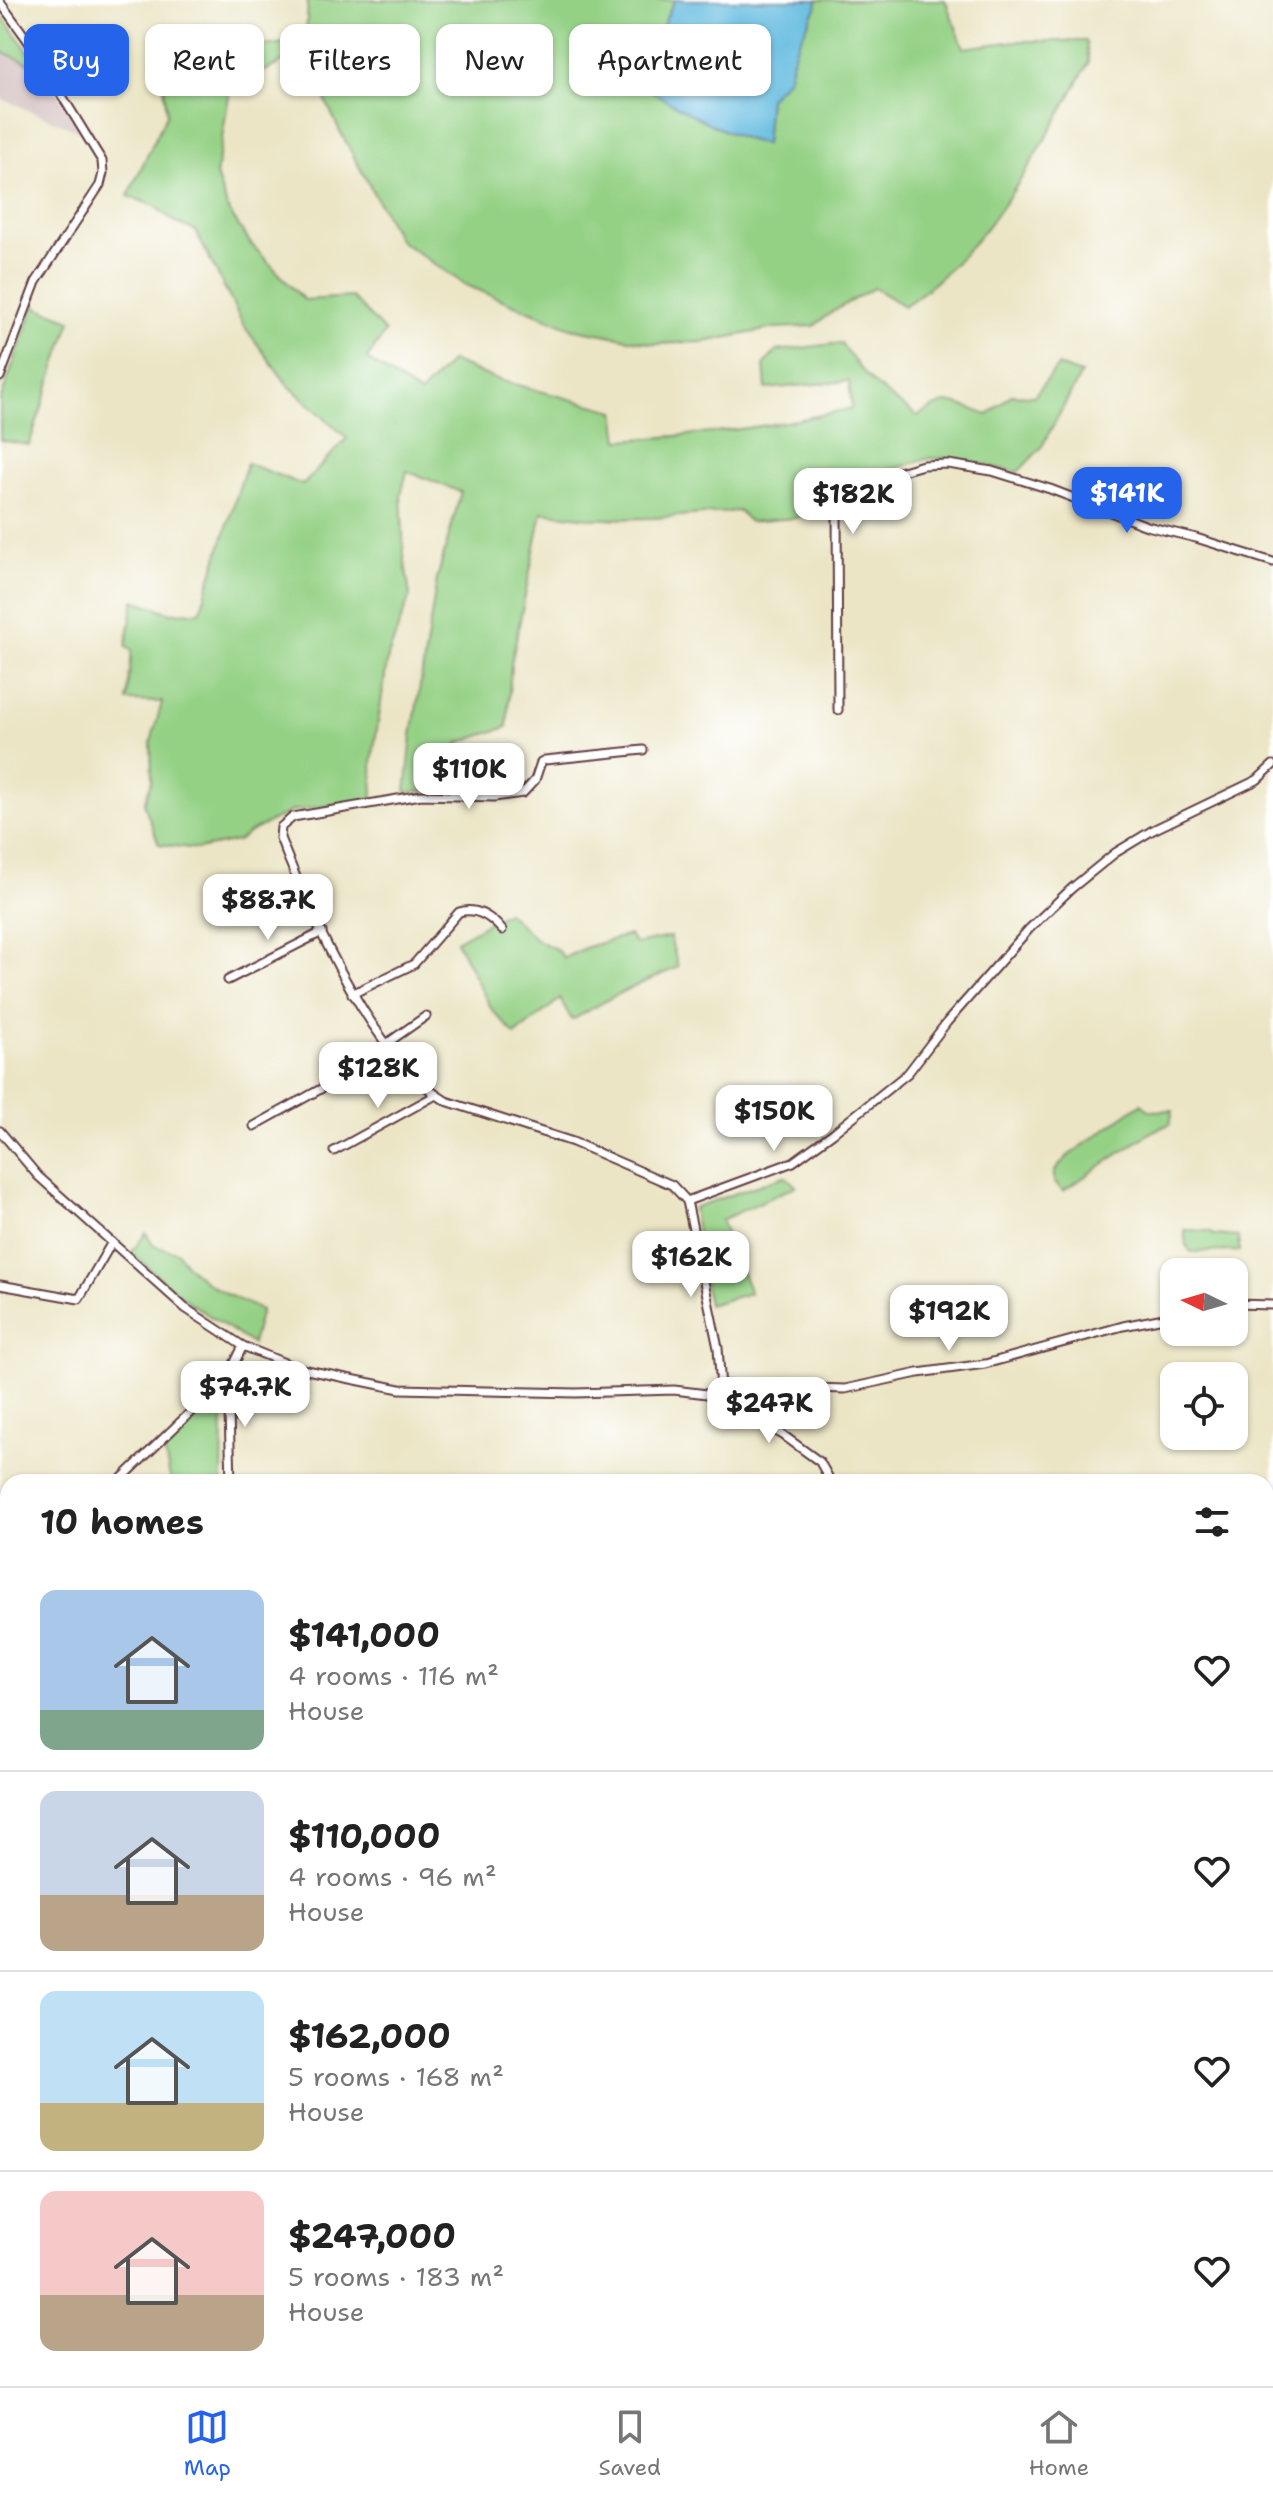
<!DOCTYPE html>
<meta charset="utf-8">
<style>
body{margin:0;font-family:"Shantell Sans",sans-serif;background:#f2f2f2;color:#222;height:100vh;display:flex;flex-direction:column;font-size:30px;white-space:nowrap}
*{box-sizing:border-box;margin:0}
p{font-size:26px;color:#767676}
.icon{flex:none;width:44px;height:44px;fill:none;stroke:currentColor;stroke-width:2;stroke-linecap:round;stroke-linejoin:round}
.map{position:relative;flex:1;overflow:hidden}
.details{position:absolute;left:0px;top:1474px;width:1274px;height:912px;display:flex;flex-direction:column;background:#fff;border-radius:24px 24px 0 0;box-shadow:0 2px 6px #0004}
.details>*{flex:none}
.guide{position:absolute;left:24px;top:24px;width:800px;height:72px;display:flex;gap:16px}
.needle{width:52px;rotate:275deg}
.fabs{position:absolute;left:1160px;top:1258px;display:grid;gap:16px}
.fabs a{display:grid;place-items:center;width:88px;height:88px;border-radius:16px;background:#fff;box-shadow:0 2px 6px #0004;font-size:40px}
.price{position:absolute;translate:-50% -68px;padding:0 18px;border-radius:16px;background:#fff;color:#222;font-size:26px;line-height:52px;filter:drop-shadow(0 2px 4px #0008)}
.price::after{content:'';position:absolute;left:50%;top:48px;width:24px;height:18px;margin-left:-12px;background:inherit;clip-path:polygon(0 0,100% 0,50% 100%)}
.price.selected{background:#2563eb;color:#fff}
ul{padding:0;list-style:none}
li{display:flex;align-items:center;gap:24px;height:200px;padding:0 40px}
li+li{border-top:2px solid #e0e0e0}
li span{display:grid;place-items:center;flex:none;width:224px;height:160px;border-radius:16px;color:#555}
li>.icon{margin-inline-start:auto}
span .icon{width:96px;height:96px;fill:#fffc;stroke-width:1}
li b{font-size:34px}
h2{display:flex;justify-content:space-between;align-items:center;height:96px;padding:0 40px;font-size:34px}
.chip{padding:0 28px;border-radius:16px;background:#fff;box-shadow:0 2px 6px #0004;font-size:28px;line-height:72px}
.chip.selected{background:#2563eb;color:#fff}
.tabs{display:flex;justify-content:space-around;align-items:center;height:112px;border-top:2px solid #e0e0e0;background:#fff;font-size:22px;color:#767676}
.tabs a{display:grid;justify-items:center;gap:4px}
.tabs .selected{color:#2563eb}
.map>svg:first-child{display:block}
.industrial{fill:#d2bfbf}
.green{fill:#94d185;stroke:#6f7858;stroke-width:2}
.water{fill:#63bbe0;stroke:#566d86;stroke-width:2}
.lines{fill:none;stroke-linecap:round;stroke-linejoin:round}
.minor-casing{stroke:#623d42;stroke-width:11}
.minor{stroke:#fff;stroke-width:7}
</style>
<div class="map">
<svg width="1273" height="2386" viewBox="0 0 1273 2386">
<rect width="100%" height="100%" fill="#fff"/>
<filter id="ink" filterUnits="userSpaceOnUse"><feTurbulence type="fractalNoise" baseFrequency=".0125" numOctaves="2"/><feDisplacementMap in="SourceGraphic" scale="16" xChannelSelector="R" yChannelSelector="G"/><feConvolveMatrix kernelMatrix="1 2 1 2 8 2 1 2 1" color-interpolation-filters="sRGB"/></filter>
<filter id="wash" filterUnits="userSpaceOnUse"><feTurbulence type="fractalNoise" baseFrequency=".006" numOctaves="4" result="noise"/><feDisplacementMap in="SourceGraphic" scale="32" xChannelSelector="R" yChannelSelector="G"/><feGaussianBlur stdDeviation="1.8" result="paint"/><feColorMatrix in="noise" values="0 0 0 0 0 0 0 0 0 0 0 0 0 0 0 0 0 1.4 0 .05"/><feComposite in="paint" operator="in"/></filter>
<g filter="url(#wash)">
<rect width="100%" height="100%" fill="#ebe5c5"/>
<polygon class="industrial" points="0,51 41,68 81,132 0,98"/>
<g class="green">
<path d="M308,0H675C662,22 658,48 641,67L642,85C681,109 720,133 765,144L769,98L788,78L796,47L816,8L817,0H945L964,48L1016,41H1086L1089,62C1040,149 989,249 904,306L874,288L832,312L814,326L775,328L704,342L655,344L571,328L466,285L399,240L340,131L305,57Z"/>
<polygon points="0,14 41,68 0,51"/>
<path d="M294,42L290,58L267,70L231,83L216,175L228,210L251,244L304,300L352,297L385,332L367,359L420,394L451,361L495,379L615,411L619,440C699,436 775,427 852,408L849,381L766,389L764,364L777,351L841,343C865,379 882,393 918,416C951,395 953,403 988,415L1011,395L1034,396L1058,366L1081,374L1041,448L1018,472L967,461L930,458L834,486L827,504L796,518L749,522L740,511L654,518L597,519L542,512L511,664L507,727L458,743L476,795L441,790L406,792L412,736L437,579L461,492L407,471L401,495L404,556L410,596L388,656L372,762L373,799L292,811L250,832L238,841L198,849L159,844L144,804L152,780L151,742L162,702L127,701L132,650L126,647L134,600L171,613L200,612L247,463L303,485L347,438L288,385L244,326L195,230L178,224L154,206L128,196L167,114L161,59Z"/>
<polygon points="34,306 71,320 29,445 0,440 0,401"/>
<polygon points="507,912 537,940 556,949 564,958 587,947 629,935 635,944 670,937 678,967 618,994 572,1020 560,999 515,1035 492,1010 456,941"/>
<polygon points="1141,1104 1151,1111 1173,1110 1170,1124 1153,1131 1063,1191 1054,1182 1054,1172 1068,1156"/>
<polygon points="785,1176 796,1186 721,1220 750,1293 708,1305 693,1208"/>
<polygon points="1184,1230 1210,1231 1214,1235 1238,1237 1239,1251 1191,1252 1186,1245"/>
<path d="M146,1233L154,1246L177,1252C199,1285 227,1294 261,1310L252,1344L190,1303L131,1253Z"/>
<polygon points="218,1400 223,1403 222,1482 171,1482 164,1450"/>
<polygon points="8,2307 8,2378 22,2378 24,2386 0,2386 0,2308"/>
</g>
<path class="water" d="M675,0H817L816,8L796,47L788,78L769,98L765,145C720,133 681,109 642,85L641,67C658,48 662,22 675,0Z"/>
</g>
<g filter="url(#ink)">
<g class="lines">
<defs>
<g id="minor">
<polyline points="0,2 29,42 102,161 103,173 100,185 36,282 0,377"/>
<polyline points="838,710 837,504 838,495 844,488 923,465 948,464 992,471 1050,489 1147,526 1196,538 1273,562"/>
<path d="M643,750L545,760L541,762L535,780L523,793L494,797L421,795L293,817L281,827L280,838C311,916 372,1058 446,1101L573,1142L672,1185L687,1201L793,1162L833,1133L908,1073L947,1022L1029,929L1072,888L1115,853L1153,830L1257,780L1273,765"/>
<polyline points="228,980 322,932"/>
<path d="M352,994L414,964L459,912C476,907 491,917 502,930"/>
<polyline points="386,1044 426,1016"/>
<polyline points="254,1126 391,1050"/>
<polyline points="0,1131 38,1176 185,1308 243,1346 297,1368 400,1389 576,1393 674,1390 707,1394 783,1435 820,1462 831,1482"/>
<polyline points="334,1151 436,1095"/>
<polyline points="687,1201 718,1348 721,1388"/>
<polyline points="0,1285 79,1299 112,1242"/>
<polyline points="1234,1304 1273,1305"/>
<polyline points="228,1376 231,1482"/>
<polyline points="721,1385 845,1389 918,1373 985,1364 1123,1326 1174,1316"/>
<polyline points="118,1482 228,1376 243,1346"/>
<polyline points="0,1532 8,1531"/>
<polyline points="1266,2101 1273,2120"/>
<polyline points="309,2386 312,2378"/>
</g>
</defs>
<use href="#minor" class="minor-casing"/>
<use href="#minor" class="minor"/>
</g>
</g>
</svg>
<div class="fabs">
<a><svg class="needle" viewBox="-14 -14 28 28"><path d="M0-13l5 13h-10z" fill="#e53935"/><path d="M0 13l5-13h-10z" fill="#767676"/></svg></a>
<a><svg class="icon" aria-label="locate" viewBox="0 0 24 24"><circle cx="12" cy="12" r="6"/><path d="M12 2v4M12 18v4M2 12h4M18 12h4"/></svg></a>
</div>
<b class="price selected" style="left:1127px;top:535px">$141K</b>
<b class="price" style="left:853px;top:536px">$182K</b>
<b class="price" style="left:469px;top:811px">$110K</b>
<b class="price" style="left:268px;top:942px">$88.7K</b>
<b class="price" style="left:378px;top:1110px">$128K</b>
<b class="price" style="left:774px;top:1153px">$150K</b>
<b class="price" style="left:691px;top:1299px">$162K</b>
<b class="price" style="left:949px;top:1353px">$192K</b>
<b class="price" style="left:245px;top:1429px">$74.7K</b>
<b class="price" style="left:769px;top:1445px">$247K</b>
<div class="guide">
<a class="chip selected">Buy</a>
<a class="chip">Rent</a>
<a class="chip">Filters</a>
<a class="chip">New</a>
<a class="chip">Apartment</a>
</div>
<section class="details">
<h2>10 homes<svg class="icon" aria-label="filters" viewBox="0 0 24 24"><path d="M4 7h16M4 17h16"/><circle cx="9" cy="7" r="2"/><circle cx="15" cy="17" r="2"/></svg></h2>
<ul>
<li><span style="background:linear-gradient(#a9c7e8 75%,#7fa58c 0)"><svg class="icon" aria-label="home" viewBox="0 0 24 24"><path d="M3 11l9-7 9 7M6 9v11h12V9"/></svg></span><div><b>$141,000</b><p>4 rooms · 116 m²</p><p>House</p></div><svg class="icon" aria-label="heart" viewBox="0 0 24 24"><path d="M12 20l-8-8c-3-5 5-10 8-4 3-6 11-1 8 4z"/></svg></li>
<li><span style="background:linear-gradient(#c9d6e8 65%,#b9a48a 0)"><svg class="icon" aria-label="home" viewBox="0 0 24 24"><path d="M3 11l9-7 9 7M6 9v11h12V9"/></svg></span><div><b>$110,000</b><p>4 rooms · 96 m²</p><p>House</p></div><svg class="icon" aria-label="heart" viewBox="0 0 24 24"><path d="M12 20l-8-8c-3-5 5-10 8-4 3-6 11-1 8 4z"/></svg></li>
<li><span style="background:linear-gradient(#bfe0f5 70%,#c2b280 0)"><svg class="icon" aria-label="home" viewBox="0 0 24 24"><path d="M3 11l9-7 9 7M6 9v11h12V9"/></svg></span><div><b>$162,000</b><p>5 rooms · 168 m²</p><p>House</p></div><svg class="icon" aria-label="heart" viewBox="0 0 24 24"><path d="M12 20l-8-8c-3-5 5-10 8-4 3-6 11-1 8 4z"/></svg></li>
<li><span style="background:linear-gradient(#f6c9c9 65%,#b9a48a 0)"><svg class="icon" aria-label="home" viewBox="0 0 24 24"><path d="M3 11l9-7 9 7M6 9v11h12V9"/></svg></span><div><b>$247,000</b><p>5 rooms · 183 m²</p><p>House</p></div><svg class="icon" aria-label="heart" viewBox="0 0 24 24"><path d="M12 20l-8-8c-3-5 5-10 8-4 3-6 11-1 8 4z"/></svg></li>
</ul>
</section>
</div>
<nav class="tabs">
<a class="selected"><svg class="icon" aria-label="map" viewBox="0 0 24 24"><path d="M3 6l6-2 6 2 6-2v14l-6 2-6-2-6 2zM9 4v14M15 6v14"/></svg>Map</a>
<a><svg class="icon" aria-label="saved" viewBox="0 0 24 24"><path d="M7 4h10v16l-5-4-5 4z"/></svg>Saved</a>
<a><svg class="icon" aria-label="home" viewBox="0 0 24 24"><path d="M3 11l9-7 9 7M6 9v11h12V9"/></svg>Home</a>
</nav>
